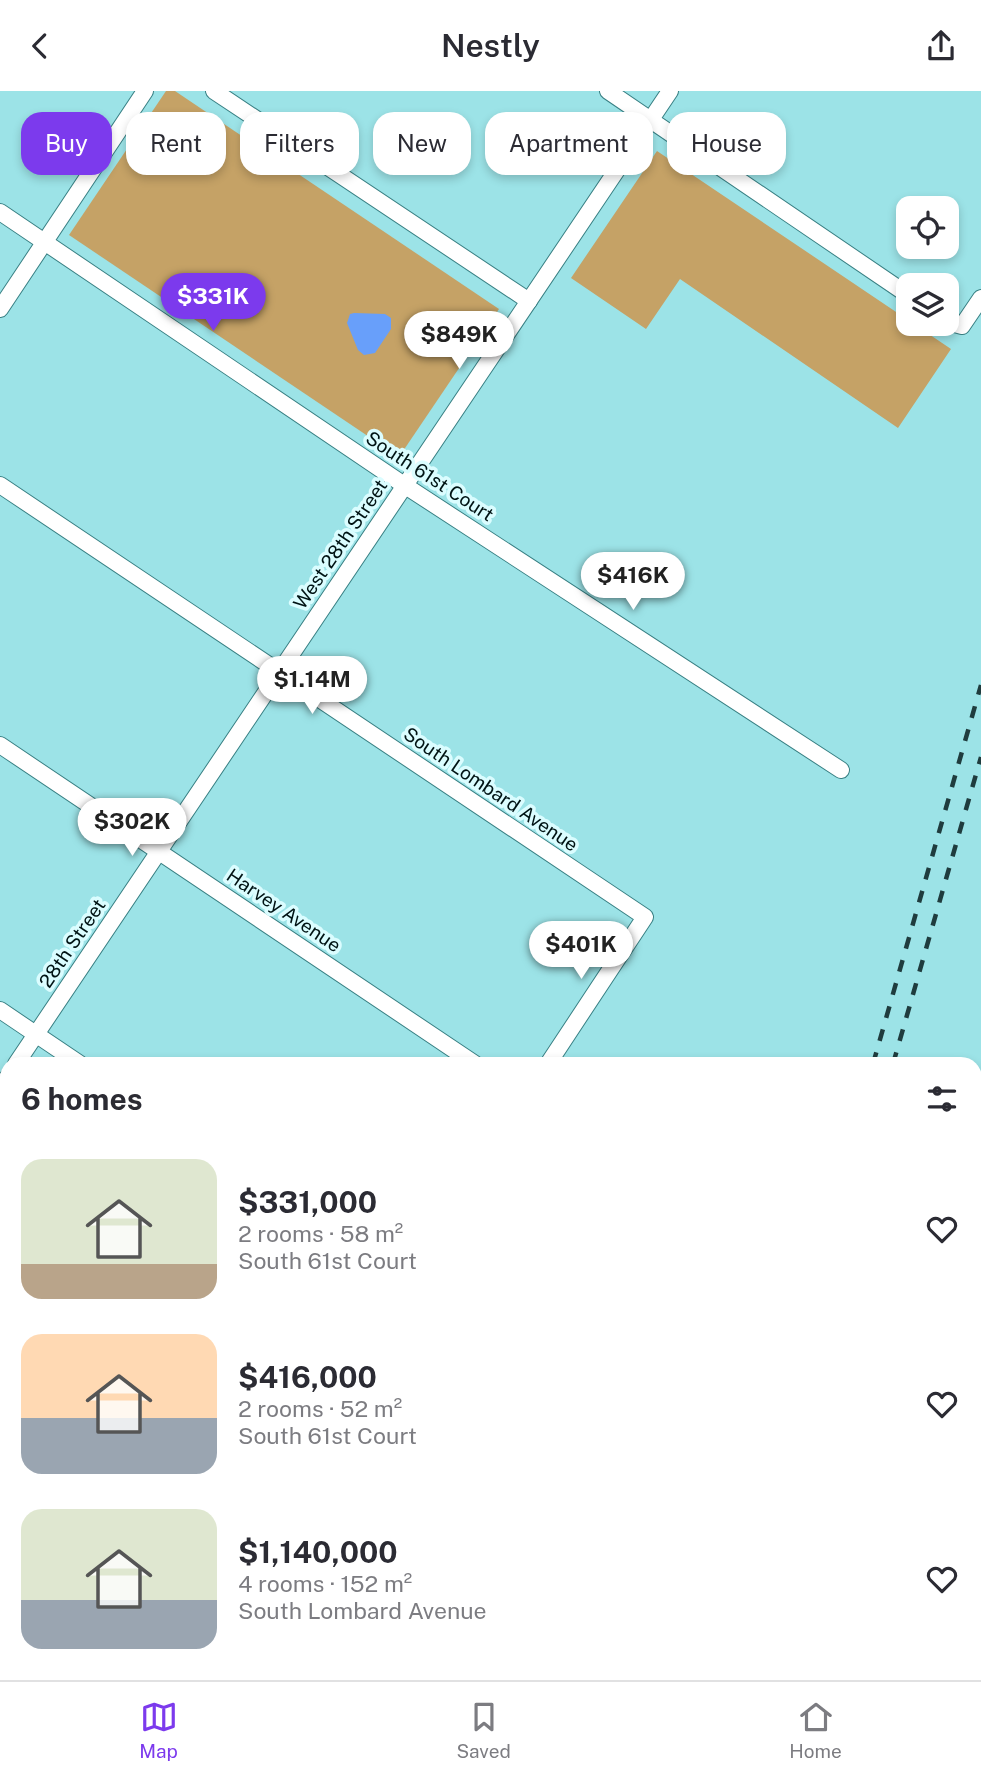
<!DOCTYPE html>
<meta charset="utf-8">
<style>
body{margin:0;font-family:"Public Sans",sans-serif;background:#f7f7f7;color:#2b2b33;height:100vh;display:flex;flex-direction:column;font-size:26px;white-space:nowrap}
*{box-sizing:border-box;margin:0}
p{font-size:23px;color:#7c7c81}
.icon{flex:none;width:38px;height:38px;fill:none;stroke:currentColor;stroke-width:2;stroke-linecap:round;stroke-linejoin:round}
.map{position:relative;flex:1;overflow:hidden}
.side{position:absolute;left:0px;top:966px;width:982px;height:623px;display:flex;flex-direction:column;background:#fff;border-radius:21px 21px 0 0;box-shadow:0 4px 10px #0003}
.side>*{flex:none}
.top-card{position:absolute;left:21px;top:21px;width:940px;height:63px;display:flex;gap:14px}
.fabs{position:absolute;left:896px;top:105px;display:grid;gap:14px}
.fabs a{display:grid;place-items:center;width:63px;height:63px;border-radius:14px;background:#fff;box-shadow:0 4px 10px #0003;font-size:35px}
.price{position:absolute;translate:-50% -60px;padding:0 16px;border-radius:24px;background:#fff;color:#222;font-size:23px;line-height:46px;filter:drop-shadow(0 2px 4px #0008)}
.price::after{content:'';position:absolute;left:50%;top:42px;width:21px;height:16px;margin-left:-10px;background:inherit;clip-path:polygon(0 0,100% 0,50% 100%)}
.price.on{background:#7c3aed;color:#fff}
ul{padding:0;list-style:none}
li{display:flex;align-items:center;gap:21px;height:175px;padding:0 21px}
li span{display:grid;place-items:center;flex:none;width:196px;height:140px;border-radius:21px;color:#555}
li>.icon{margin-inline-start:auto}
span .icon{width:84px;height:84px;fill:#fffc;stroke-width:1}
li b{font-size:30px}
h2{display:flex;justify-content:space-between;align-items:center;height:84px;padding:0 21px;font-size:30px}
.pill{padding:0 24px;border-radius:21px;background:#fff;box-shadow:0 4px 10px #0003;font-size:24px;line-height:63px}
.pill.on{background:#7c3aed;color:#fff}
header{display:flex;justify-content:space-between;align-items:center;height:91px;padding:0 21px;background:#fff;font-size:32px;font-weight:600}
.dock{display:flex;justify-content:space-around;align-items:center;height:98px;border-top:2px solid #e1e1e2;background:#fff;font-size:19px;color:#7c7c81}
.dock a{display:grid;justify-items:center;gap:4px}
.dock .on{color:#7c3aed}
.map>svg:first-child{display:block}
.green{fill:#c5a266}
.water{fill:#689ffa}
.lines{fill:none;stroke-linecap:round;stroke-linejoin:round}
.minor-casing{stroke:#398084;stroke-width:18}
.tertiary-casing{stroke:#398084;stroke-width:24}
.minor{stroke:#fff;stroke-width:16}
.tertiary{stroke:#fff;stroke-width:21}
.rail{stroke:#1f3c3e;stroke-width:4.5;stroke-dasharray:12 12;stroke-linecap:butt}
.labels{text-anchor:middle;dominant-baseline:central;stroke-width:7;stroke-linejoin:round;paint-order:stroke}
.street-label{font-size:19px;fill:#001314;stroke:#dbfdff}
</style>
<header><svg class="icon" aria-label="back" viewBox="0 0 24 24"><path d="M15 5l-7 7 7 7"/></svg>Nestly<svg class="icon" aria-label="share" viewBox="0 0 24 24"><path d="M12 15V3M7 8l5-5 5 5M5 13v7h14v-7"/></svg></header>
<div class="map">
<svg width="981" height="1589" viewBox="0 0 981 1589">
<rect width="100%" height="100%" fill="#9ce3e7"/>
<g class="green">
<polygon points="166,0 175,0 499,218 399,366 69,144"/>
<polygon points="657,60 908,229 908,233 914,233 951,258 898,337 680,188 646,238 571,187"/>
</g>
<polygon class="water" points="354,222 385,223 391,227 391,238 375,262 364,264 358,259 347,232 350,223"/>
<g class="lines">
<defs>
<g id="minor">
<polyline points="214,0 529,210"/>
<polyline points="608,0 908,204"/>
<polyline points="0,121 404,394 841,679"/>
<polyline points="0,218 145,0"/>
<polyline points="947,231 962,235 981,207"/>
<polyline points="0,394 645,826 548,973"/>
<polyline points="0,654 475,973"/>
<polyline points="0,919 80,973"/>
<polyline points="16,973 670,0"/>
<polyline points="0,997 7,987"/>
<polyline points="0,1185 7,1190"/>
<polyline points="975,1476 981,1471"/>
<polyline points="975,1572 981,1576"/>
<polyline points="882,1589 887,1582"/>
</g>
<g id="tertiary">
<polyline points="0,1451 7,1455"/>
<polyline points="196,1582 206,1589"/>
</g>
</defs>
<use href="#minor" class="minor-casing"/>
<use href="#tertiary" class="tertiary-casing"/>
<use href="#minor" class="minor"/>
<use href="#tertiary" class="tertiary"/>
<g class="rail">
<polyline points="873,973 981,594"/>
<polyline points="893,973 981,666"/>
<polyline points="975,1407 981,1402"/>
<polyline points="975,1421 981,1416"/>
<polyline points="689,1589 691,1582"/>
<polyline points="717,1589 727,1582"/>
<polyline points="733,1589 744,1582"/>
</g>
</g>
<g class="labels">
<g class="street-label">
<text transform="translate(430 385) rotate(33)">South 61st Court</text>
<text transform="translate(340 453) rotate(-56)">West 28th Street</text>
<text transform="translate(491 698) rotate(34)">South Lombard Avenue</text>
<text transform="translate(284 819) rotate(34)">Harvey Avenue</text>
<text transform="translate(72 852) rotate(-56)">28th Street</text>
</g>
</g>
</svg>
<div class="fabs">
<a><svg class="icon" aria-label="locate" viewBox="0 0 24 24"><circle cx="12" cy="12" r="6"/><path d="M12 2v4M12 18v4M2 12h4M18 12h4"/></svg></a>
<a><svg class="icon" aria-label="layers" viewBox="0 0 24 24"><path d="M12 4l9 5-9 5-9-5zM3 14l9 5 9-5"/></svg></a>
</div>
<b class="price on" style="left:213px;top:242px">$331K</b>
<b class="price" style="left:459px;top:280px">$849K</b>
<b class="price" style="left:633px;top:521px">$416K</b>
<b class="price" style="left:312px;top:625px">$1.14M</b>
<b class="price" style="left:132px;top:767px">$302K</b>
<b class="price" style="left:581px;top:890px">$401K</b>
<div class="top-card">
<a class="pill on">Buy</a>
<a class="pill">Rent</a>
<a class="pill">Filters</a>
<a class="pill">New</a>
<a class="pill">Apartment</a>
<a class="pill">House</a>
</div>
<section class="side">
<h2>6 homes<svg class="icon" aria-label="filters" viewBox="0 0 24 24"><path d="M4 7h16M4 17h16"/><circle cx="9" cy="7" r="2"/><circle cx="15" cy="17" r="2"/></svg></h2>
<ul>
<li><span style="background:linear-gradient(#dfe7d0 75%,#b9a48a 0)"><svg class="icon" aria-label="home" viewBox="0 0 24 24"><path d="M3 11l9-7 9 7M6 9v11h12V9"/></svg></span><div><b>$331,000</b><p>2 rooms · 58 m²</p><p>South 61st Court</p></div><svg class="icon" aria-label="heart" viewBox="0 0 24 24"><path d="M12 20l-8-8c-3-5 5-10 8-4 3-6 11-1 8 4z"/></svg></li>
<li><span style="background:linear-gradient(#ffd9b3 60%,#9aa5b1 0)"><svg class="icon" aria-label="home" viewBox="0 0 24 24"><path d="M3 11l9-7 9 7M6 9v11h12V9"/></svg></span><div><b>$416,000</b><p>2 rooms · 52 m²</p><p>South 61st Court</p></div><svg class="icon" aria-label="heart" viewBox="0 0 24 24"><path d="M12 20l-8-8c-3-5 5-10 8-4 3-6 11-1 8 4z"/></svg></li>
<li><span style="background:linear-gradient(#dfe7d0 65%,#9aa5b1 0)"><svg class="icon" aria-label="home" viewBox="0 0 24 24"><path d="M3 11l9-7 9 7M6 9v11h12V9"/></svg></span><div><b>$1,140,000</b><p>4 rooms · 152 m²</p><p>South Lombard Avenue</p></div><svg class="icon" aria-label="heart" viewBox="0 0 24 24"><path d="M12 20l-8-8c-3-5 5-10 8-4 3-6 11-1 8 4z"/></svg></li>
</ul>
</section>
</div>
<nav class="dock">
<a class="on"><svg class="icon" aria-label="map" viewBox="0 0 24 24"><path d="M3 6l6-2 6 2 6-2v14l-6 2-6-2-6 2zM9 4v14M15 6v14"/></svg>Map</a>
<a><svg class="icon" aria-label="saved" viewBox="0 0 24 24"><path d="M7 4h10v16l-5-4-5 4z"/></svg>Saved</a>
<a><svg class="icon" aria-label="home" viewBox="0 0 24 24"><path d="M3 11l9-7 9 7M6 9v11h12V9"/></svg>Home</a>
</nav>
